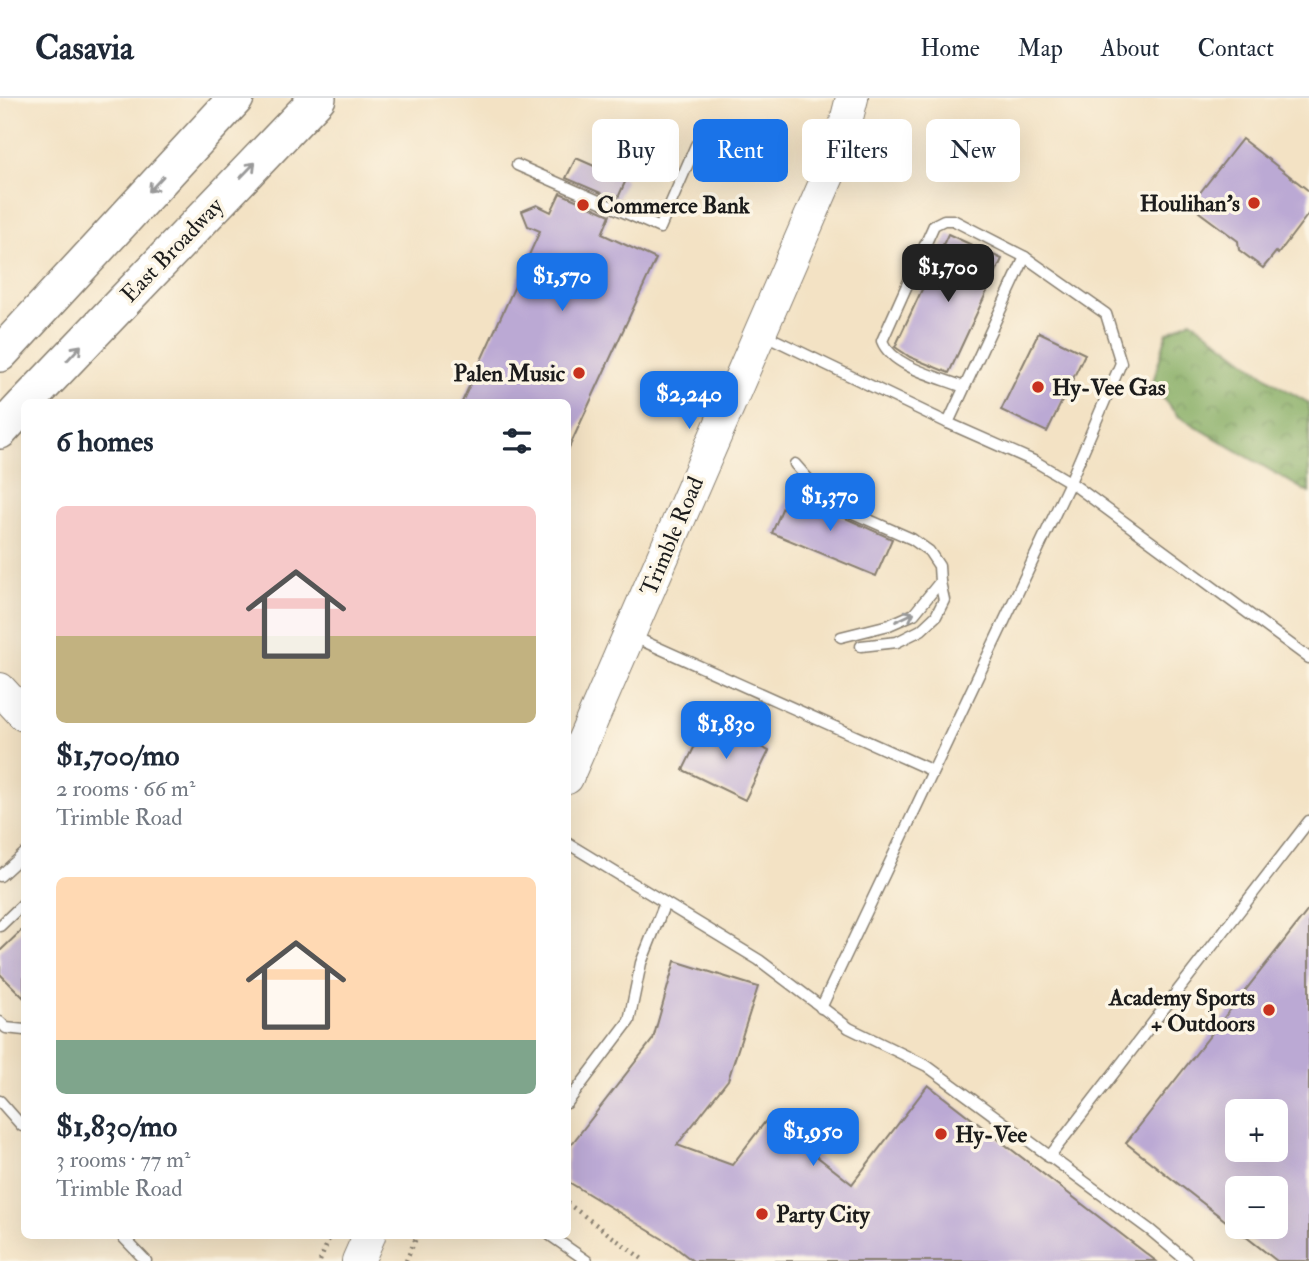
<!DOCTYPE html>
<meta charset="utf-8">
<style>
body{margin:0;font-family:"IM FELL Double Pica",serif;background:#f6f6f7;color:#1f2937;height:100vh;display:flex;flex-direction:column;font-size:26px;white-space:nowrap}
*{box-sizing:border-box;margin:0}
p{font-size:23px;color:#747a83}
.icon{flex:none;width:38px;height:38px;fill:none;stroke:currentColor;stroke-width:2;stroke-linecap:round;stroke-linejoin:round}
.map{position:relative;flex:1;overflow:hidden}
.panel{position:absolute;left:21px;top:301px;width:550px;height:840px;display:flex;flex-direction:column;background:#fff;border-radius:10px;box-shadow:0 7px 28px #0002}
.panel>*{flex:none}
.banner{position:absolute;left:592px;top:21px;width:612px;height:63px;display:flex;gap:14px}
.tools{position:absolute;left:1225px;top:1001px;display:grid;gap:14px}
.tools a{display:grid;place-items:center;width:63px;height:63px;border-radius:10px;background:#fff;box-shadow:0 7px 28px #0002;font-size:35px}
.price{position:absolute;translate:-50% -60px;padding:0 16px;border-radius:14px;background:#1a73e8;color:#fff;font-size:23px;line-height:46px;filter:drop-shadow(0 2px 4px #0008)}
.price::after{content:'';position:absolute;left:50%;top:42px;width:21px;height:16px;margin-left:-10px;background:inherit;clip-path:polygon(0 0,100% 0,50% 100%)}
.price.active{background:#222;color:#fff}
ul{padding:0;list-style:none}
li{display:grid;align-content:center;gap:14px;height:371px;padding:0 35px}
li span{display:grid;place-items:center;height:217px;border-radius:10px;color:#555}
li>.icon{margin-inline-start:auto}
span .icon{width:126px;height:126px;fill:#fffc;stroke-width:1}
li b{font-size:30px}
h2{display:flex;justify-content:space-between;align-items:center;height:84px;padding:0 35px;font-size:30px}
.chip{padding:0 24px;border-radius:10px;background:#fff;box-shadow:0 7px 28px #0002;font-size:24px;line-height:63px}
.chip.active{background:#1a73e8;color:#fff}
header{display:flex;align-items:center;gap:42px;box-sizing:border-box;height:98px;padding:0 35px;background:#fff;border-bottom:2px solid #e0e1e3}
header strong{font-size:33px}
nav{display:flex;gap:38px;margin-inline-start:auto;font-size:24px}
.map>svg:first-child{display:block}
.forest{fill:url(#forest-crowns);stroke:#50643f;stroke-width:2}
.building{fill:#bba9d4;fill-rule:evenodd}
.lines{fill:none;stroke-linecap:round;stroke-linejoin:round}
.lane-casing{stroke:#887f70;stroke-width:13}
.secondary-casing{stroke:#887f70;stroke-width:34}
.primary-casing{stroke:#887f70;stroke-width:38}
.path{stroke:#887f70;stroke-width:4.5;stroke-dasharray:2 5;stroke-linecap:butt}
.lane{stroke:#fff;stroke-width:10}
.secondary{stroke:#fff;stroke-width:32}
.primary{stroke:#fff;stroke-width:35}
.oneway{stroke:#999}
.poi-dot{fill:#c8321e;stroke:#fcf5e5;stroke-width:2.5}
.labels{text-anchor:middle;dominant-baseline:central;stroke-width:7;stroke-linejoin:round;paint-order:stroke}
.poi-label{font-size:23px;font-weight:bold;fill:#1c1c1c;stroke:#fcf5e5;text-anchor:start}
.street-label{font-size:23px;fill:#1c1c1c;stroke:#fcf5e5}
</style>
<header>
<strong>Casavia</strong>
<nav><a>Home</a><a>Map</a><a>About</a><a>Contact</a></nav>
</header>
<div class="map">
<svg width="1309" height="1163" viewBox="0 0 1309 1163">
<defs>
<pattern id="forest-crowns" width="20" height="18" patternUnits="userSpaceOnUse" patternTransform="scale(1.75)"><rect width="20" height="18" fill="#84ac62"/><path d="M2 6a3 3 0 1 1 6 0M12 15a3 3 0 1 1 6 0" fill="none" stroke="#6b8b50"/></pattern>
</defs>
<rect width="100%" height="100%" fill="#fcf5e5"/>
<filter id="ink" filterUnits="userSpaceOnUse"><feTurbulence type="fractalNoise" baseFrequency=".0143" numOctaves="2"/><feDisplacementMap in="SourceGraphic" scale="14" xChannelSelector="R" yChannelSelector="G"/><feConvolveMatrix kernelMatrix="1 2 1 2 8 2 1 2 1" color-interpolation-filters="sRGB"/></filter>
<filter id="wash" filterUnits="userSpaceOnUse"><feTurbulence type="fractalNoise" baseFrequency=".00686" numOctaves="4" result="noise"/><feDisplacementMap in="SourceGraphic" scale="28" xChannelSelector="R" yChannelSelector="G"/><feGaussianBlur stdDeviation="1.57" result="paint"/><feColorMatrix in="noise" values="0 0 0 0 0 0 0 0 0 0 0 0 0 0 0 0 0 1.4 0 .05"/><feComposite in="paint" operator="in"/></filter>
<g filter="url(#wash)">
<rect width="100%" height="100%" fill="#f3e2c4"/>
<polygon class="forest" points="1191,222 1276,286 1309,305 1309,395 1178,318 1152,288 1167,235"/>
<g id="blocks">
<g class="building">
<polygon points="1242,41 1309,93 1309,115 1278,156 1276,154 1263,170 1239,152 1238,143 1199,114 1204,108 1195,101"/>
<polygon points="576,60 626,82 617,102 566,80"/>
<polygon points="560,95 610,117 602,136 656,161 567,354 567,304 462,304 540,133 528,128 522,113 537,107 551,114"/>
<polygon points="948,136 1002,161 949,275 910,259 895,249"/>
<polygon points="1039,234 1085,256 1047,334 1001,312"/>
<polygon points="792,387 809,394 825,411 892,441 876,478 772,435"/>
<polygon points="707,623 769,653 745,702 683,672"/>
<path d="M1309,811V1163H1277L1126,1045ZM1237,1013H1276V1052H1237ZM1237,1090H1276V1129H1237Z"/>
<polygon points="24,830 24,900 0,876 0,853"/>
<polygon points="675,863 758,889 728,982 677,1047 732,1067 768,1020 852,1086 928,987 1156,1163 693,1163 671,1146 567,1083 567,1052 653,941"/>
</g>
</g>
</g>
<g filter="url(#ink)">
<use href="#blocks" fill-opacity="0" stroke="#887f70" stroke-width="2"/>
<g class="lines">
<defs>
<g id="lane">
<polyline points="517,67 660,130 696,47"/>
<polyline points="763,236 948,325 1036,364 1070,384 1309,560"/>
<path d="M964,289C939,279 892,269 882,243L934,127L944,122H953L1025,159"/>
<polyline points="795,366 828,404 912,441 929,453 939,468 940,484 914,516 889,527 841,539"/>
<polyline points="632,538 933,673"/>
<polyline points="861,548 897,544 921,532 936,518 944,502 940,484"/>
<polyline points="567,745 759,862 849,930 927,968 1150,1132 1187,1163"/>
<polyline points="0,778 24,756"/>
<polyline points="0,828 24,805"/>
<polyline points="821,910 1070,384 1121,265 1106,216 1025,159 948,325"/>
<polyline points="0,924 6,930 24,932"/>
<polyline points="0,1003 22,1028"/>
<polyline points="567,1005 629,923 641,865 665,805"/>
<polyline points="1049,1059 1309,723"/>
<polyline points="122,1138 146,1163"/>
<polyline points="551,1138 587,1163"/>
</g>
<g id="secondary">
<polyline points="0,591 24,617"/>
<polyline points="567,680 838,55 852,0"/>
<polyline points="358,1163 369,1138"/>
</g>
<g id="primary">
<polyline points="0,256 236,0"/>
<polyline points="27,304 318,0"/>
<polyline points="0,333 24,307"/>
</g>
</defs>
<use href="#lane" class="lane-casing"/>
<use href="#secondary" class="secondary-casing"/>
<use href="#primary" class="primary-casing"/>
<g class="path">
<polyline points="567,1105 645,1163"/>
<polyline points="320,1163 330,1138"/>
<polyline points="406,1163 417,1138"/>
</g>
<use href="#lane" class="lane"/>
<use href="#secondary" class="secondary"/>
<use href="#primary" class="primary"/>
</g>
<defs><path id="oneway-shaft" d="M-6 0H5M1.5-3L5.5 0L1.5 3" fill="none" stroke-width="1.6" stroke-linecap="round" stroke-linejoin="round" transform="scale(1.75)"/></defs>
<g class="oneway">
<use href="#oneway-shaft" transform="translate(248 72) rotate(-46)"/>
<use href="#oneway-shaft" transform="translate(156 86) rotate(133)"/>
<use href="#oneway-shaft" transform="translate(74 255) rotate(-47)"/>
<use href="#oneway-shaft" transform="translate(905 519) rotate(-26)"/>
</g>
</g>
<g class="poi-dot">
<circle cx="1254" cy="105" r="7"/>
<circle cx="583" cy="107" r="7"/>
<circle cx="579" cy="275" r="7"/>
<circle cx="1038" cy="289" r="7"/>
<circle cx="1269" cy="912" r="7"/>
<circle cx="941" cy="1036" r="7"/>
<circle cx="762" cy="1116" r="7"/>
</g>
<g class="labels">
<g class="poi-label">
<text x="1240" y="105" text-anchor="end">Houlihan's</text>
<text x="597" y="107">Commerce Bank</text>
<text x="565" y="275" text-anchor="end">Palen Music</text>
<text x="1052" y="289">Hy-Vee Gas</text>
<text x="1255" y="899" text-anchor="end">Academy Sports<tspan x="1255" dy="26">+ Outdoors</tspan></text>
<text x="955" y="1036">Hy-Vee</text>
<text x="776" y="1116">Party City</text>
</g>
<g class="street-label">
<text transform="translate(172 152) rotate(-46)">East Broadway</text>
<text transform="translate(672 438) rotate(-67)">Trimble Road</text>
</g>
</g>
</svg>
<div class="tools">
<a>+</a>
<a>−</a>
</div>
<b class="price active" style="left:948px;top:206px">$1,700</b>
<b class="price" style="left:562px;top:215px">$1,570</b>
<b class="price" style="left:689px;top:333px">$2,240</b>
<b class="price" style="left:830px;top:435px">$1,370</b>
<b class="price" style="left:726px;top:663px">$1,830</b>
<b class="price" style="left:813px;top:1070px">$1,950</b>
<div class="banner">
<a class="chip">Buy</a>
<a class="chip active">Rent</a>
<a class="chip">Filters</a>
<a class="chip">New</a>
</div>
<section class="panel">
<h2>6 homes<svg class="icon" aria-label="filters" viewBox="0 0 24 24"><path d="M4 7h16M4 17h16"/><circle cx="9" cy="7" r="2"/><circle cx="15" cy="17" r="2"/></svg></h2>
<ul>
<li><span style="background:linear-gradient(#f6c9c9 60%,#c2b280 0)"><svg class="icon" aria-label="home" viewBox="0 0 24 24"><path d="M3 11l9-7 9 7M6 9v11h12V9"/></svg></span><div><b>$1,700/mo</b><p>2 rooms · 66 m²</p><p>Trimble Road</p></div></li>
<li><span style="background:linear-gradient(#ffd9b3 75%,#7fa58c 0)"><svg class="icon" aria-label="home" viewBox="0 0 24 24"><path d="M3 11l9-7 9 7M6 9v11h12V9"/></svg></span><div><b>$1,830/mo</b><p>3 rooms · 77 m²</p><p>Trimble Road</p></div></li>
</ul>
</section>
</div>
